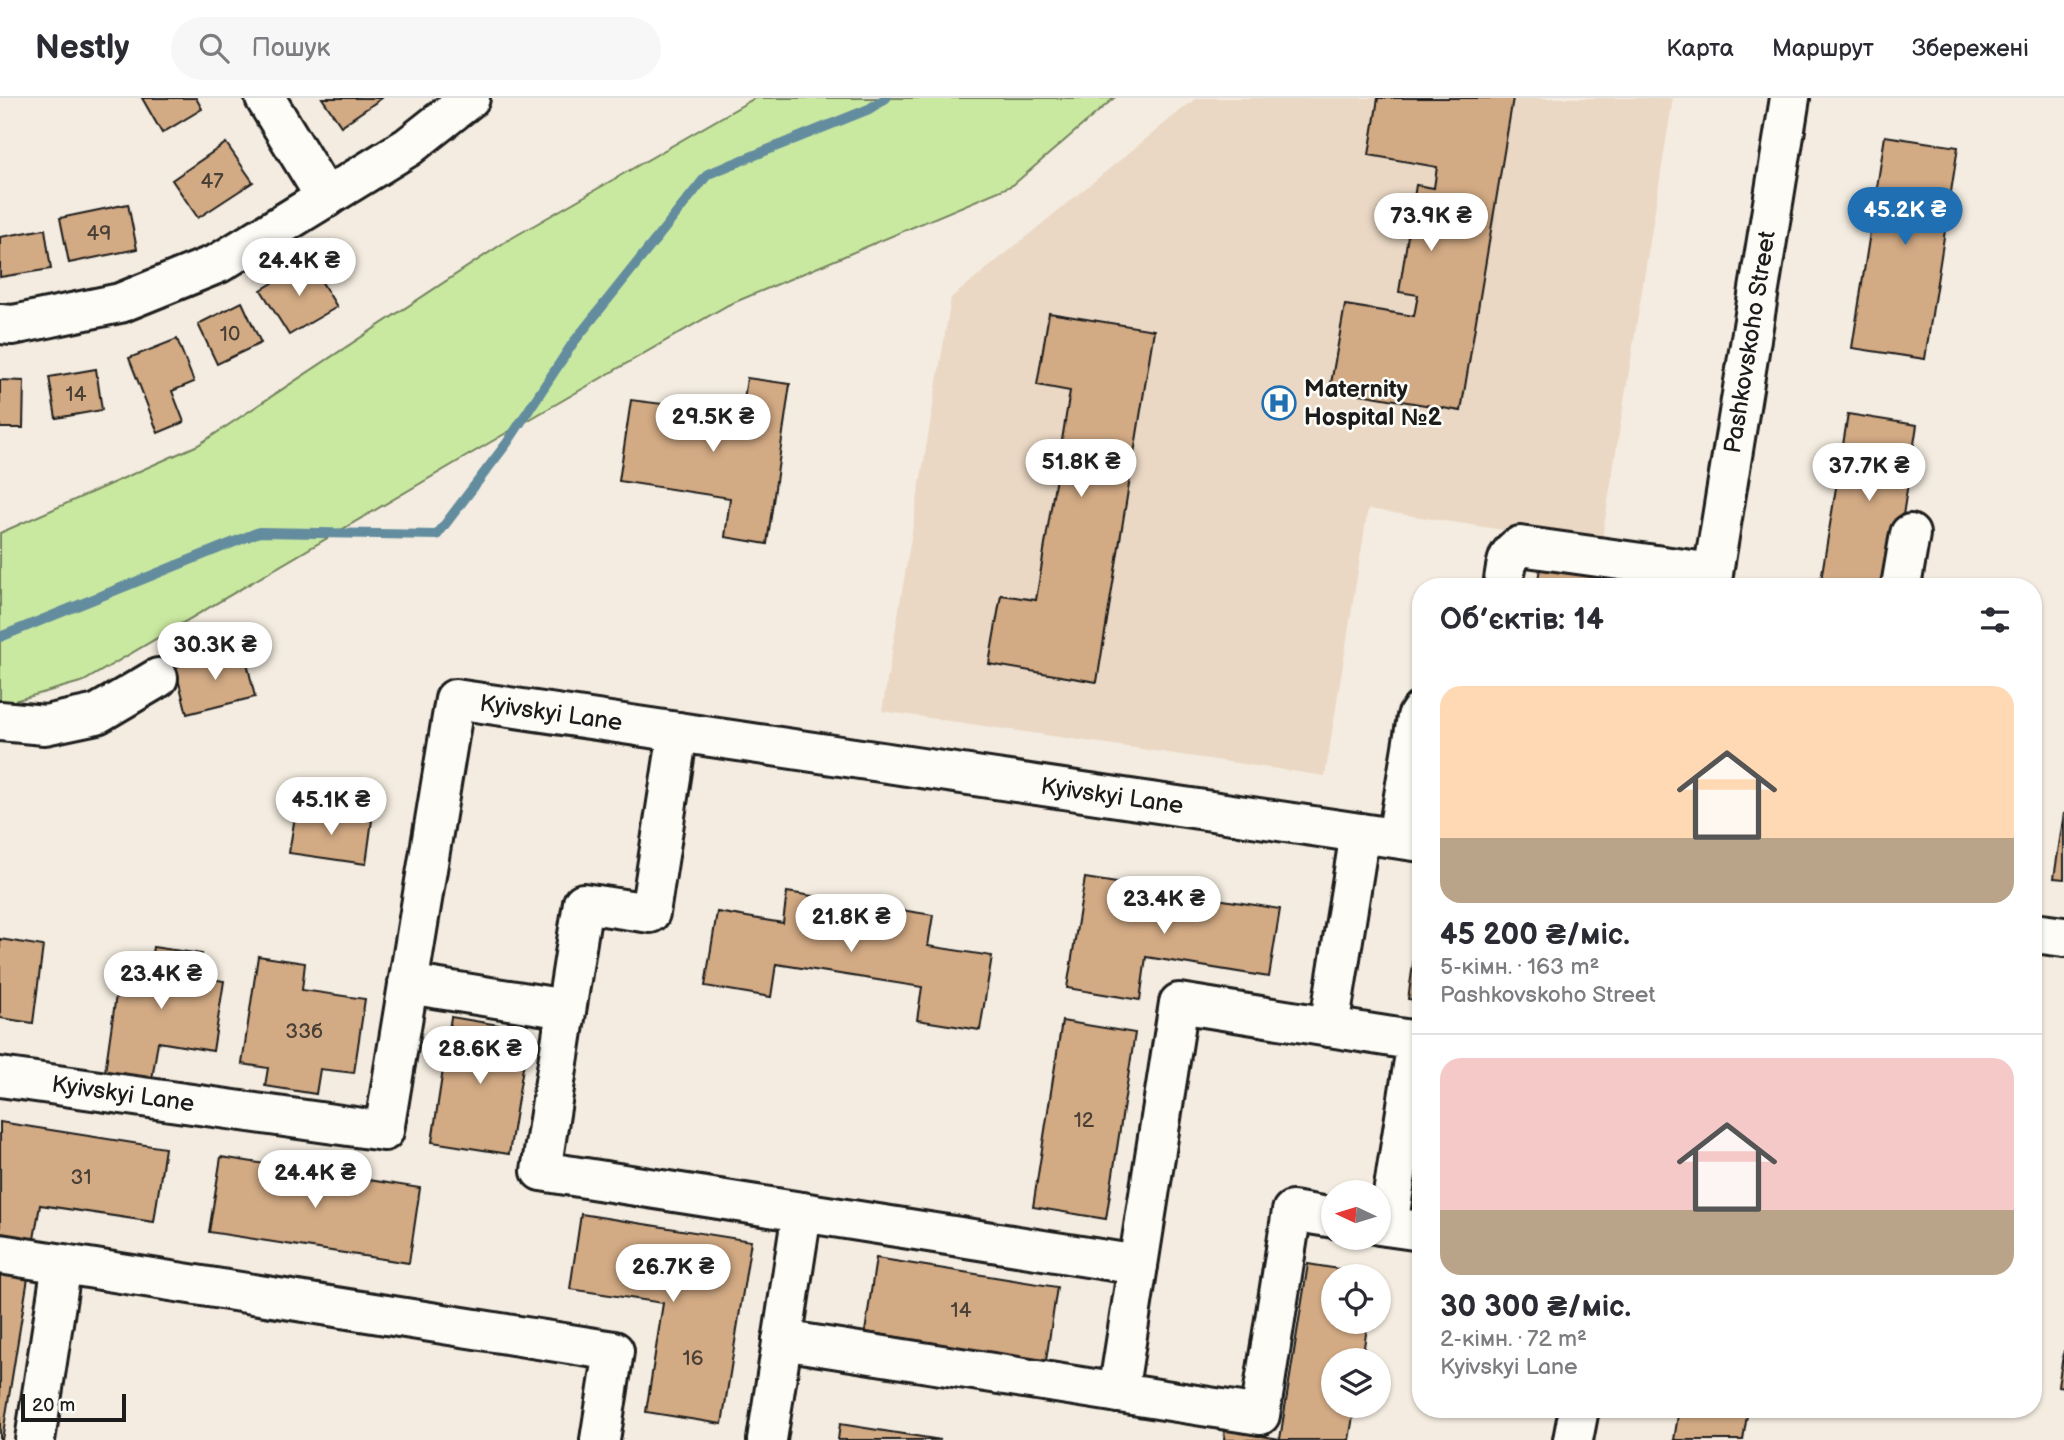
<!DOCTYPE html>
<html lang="uk">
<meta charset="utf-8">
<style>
body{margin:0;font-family:"Balsamiq Sans",sans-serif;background:#f7f7f7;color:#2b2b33;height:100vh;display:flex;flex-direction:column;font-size:26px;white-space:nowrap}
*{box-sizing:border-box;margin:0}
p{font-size:23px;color:#7c7c81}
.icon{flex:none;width:38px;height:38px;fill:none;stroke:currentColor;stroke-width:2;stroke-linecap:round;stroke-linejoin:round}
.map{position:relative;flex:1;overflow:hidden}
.panel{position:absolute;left:1412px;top:480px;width:630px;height:840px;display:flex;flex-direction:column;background:#fff;border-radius:28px;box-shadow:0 2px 5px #0004}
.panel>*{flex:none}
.needle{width:46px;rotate:274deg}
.fabs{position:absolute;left:1321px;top:1082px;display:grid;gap:14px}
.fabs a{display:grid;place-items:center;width:70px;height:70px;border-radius:50%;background:#fff;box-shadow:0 2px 5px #0004;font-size:35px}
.scale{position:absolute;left:21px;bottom:18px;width:105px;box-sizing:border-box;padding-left:7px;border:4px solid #1c1c1c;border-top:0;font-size:19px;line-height:24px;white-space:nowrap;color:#1c1c1c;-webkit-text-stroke:5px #fdfcf7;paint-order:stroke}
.price{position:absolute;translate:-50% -60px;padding:0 16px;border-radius:24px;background:#fff;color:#222;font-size:23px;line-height:46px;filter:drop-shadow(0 2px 4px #0008)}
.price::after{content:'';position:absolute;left:50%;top:42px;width:21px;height:16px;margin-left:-10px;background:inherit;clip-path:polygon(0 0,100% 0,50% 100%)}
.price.selected{background:#1f6fb2;color:#fff}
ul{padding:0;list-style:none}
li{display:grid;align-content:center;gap:14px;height:371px;padding:0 28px}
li+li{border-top:2px solid #e1e1e2}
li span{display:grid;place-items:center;height:217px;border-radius:21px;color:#555}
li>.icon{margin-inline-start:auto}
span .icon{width:126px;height:126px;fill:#fffc;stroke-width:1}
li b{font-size:30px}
h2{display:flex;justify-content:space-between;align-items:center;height:84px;padding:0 28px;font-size:30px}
header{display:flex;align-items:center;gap:42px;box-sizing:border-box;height:98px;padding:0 35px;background:#fff;border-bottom:2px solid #e1e1e2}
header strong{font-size:33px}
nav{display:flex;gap:38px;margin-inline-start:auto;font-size:24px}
.search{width:490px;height:63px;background:#f7f7f7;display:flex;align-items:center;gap:18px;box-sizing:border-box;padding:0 24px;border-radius:38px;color:#7c7c81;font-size:26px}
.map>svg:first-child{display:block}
.built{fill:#ead8c4}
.green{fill:#cae9a0;stroke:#73825e;stroke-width:2}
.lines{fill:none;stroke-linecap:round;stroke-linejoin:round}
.stream{stroke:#638d9e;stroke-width:10}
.building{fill:#d2aa84;stroke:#1c1c1c;stroke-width:2}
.minor-casing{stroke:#1c1c1c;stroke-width:44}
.minor{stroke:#fdfcf7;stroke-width:38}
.labels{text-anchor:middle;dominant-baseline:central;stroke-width:5;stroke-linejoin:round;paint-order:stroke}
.number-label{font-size:21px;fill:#4a4036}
.street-label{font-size:24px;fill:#1c1c1c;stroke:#fdfcf7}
.poi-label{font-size:24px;font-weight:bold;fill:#1c1c1c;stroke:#fdfcf7;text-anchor:start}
</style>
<header>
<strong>Nestly</strong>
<div class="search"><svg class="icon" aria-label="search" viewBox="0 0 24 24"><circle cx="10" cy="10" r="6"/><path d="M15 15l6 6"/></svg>Пошук</div>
<nav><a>Карта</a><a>Маршрут</a><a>Збережені</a></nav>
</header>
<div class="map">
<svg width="2064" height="1342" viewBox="0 0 2064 1342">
<rect width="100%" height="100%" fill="#f4ece0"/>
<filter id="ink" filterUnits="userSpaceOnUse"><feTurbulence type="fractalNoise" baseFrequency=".0143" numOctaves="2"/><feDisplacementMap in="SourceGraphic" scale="14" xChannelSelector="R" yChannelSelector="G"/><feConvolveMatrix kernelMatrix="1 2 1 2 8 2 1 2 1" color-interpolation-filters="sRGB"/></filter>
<g filter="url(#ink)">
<polygon class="built" points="1196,0 1673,0 1601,447 1368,411 1325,678 882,613 951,200"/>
<polygon class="green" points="755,0 1114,0 1013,87 728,207 513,331 84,583 0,607 0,435 198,347 505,144"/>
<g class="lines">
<polyline class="stream" points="0,539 259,434 437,437 507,345 573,245 708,76 869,11 886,0"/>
</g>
<g class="building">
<polygon points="142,0 196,0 202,11 162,35"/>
<polygon points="322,0 382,0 341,28"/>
<polygon points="1378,0 1513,0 1461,313 1330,291 1345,207 1414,218 1418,197 1399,194 1416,87 1434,90 1437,69 1369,57"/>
<polygon points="1885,38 1958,49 1925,261 1852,250"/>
<polygon points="226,45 253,84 198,120 172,82"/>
<polygon points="128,106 137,151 69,165 60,120"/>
<polygon points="45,131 51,171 0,179 0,139"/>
<polygon points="309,163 337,209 289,237 261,192"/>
<polygon points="242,204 261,245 217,266 198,226"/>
<polygon points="1049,215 1154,232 1097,584 989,566 1001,497 1036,502 1070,293 1037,287"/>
<polygon points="177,241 194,284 172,293 184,324 158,335 129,260"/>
<polygon points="96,271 102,312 56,320 49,279"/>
<polygon points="747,280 790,286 767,446 725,439 730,400 619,383 631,302 742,316"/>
<polygon points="0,282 24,283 23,330 0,330"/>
<polygon points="1848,316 1917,327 1892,488 1820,488"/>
<polygon points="1541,464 1618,476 1616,488 1537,488"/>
<polygon points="244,552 255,599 187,616 175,569"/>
<polygon points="296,712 372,722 366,766 289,755"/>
<polygon points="2064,715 2064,781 2054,780"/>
<polygon points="1085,780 1280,811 1269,879 1146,859 1140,902 1067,890"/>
<polygon points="787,794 933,817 928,848 992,858 980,932 917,922 922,889 776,866 771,899 705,888 717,814 783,825"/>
<polygon points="1418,832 1421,833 1421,903 1408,901"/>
<polygon points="0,841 43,848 33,925 0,920"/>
<polygon points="153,849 202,856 198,879 224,883 213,953 158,944 152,981 105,974 121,862 150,867"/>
<polygon points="258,858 305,865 302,892 365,901 354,975 320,971 316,996 265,988 268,970 242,966"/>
<polygon points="451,919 529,932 509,1056 432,1044"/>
<polygon points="1062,923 1135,935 1106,1121 1033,1109"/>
<polygon points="0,1024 165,1050 154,1124 40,1107 34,1141 0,1136"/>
<polygon points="221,1059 420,1090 409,1165 209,1134"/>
<polygon points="581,1116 751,1143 722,1326 646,1314 663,1205 570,1191"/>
<polygon points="876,1160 1057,1189 1046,1263 865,1234"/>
<polygon points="1308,1166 1375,1177 1334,1178 1334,1223 1368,1223 1362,1262 1334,1262 1334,1307 1355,1307 1349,1342 1224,1342 1225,1332 1280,1341"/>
<polygon points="0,1175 28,1180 2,1342 0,1342"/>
<polygon points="2064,1252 2064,1289 2058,1288"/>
<polygon points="1679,1311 1748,1311 1743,1342 1674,1342"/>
<polygon points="840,1326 941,1342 838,1342"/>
</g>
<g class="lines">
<defs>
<g id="minor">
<polyline points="265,0 326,100"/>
<polyline points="0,226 13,227 120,205 219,165 408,49 470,0"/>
<path d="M1503,488C1506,473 1505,455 1520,448L1713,475"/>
<polyline points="1711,488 1790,0"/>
<polyline points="1901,488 1910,436"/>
<polyline points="0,623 45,627 97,616 158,580"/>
<polyline points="678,634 650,815 583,805 541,1073 1138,1167"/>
<polyline points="1397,740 1417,619 1421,613"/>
<polyline points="2034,835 2064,839"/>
<polyline points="408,886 566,911"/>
<polyline points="1329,929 1360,735"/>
<polyline points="0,979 384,1033 455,601 1421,744"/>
<polyline points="1379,1127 1421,1133"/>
<polyline points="0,1156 614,1253 600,1342"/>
<polyline points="782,1242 1260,1317 1292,1113 1334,1120"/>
<polyline points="1118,1295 1179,905 1417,943 1388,1128"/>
<polyline points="35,1342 62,1166"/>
<polyline points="767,1342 802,1114"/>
<polyline points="1573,1342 1579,1311"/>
</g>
</defs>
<use href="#minor" class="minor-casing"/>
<use href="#minor" class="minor"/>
</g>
</g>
<defs>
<symbol id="hospital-ring" viewBox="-11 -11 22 22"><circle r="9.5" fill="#fdfcf7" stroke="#1f6fb2" stroke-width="1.5"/><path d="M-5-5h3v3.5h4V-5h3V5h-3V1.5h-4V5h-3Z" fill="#1f6fb2"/></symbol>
</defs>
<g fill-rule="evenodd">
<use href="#hospital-ring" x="1260" y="286" width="38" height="38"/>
</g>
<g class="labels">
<g class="number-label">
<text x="212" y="83">47</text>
<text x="99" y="135">49</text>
<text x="230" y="236">10</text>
<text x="76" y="296">14</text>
<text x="304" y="933">33б</text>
<text x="1084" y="1022">12</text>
<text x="81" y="1079">31</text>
<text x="961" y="1212">14</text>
<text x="693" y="1260">16</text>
</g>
<g class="street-label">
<text transform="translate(1750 244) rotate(-81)">Pashkovskoho Street</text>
<text transform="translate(551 615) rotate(8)">Kyivskyi Lane</text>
<text transform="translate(1112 698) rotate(8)">Kyivskyi Lane</text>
<text transform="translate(123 996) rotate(8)">Kyivskyi Lane</text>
</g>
<g class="poi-label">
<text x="1304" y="291">Maternity<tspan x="1304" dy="28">Hospital №2</tspan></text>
</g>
</g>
</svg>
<div class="fabs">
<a><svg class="needle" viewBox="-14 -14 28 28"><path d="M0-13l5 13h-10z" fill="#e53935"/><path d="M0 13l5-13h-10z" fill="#7c7c81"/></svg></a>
<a><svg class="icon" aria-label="locate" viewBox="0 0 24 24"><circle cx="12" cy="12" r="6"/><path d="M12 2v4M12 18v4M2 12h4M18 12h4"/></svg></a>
<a><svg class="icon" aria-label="layers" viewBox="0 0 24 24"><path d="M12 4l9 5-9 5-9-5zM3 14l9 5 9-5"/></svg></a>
</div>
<div class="scale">20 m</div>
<b class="price selected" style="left:1905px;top:149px">45.2K ₴</b>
<b class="price" style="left:1431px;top:155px">73.9K ₴</b>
<b class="price" style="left:299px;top:200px">24.4K ₴</b>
<b class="price" style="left:713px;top:356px">29.5K ₴</b>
<b class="price" style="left:1081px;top:401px">51.8K ₴</b>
<b class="price" style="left:1869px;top:405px">37.7K ₴</b>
<b class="price" style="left:215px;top:584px">30.3K ₴</b>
<b class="price" style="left:331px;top:739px">45.1K ₴</b>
<b class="price" style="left:1164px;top:838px">23.4K ₴</b>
<b class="price" style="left:851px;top:856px">21.8K ₴</b>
<b class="price" style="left:161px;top:913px">23.4K ₴</b>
<b class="price" style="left:480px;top:988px">28.6K ₴</b>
<b class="price" style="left:315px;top:1112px">24.4K ₴</b>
<b class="price" style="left:673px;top:1206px">26.7K ₴</b>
<section class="panel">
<h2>Об’єктів: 14<svg class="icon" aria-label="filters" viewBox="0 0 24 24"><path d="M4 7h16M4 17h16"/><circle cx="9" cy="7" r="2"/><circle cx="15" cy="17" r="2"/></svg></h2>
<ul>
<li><span style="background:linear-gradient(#ffd9b3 70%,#b9a48a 0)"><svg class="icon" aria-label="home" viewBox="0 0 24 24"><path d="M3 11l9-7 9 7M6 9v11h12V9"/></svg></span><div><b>45 200 ₴/міс.</b><p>5-кімн. · 163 m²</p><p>Pashkovskoho Street</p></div></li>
<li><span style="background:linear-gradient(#f6c9c9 70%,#b9a48a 0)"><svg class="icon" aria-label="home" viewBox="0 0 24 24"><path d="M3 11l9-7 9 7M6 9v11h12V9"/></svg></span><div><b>30 300 ₴/міс.</b><p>2-кімн. · 72 m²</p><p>Kyivskyi Lane</p></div></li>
</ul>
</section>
</div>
